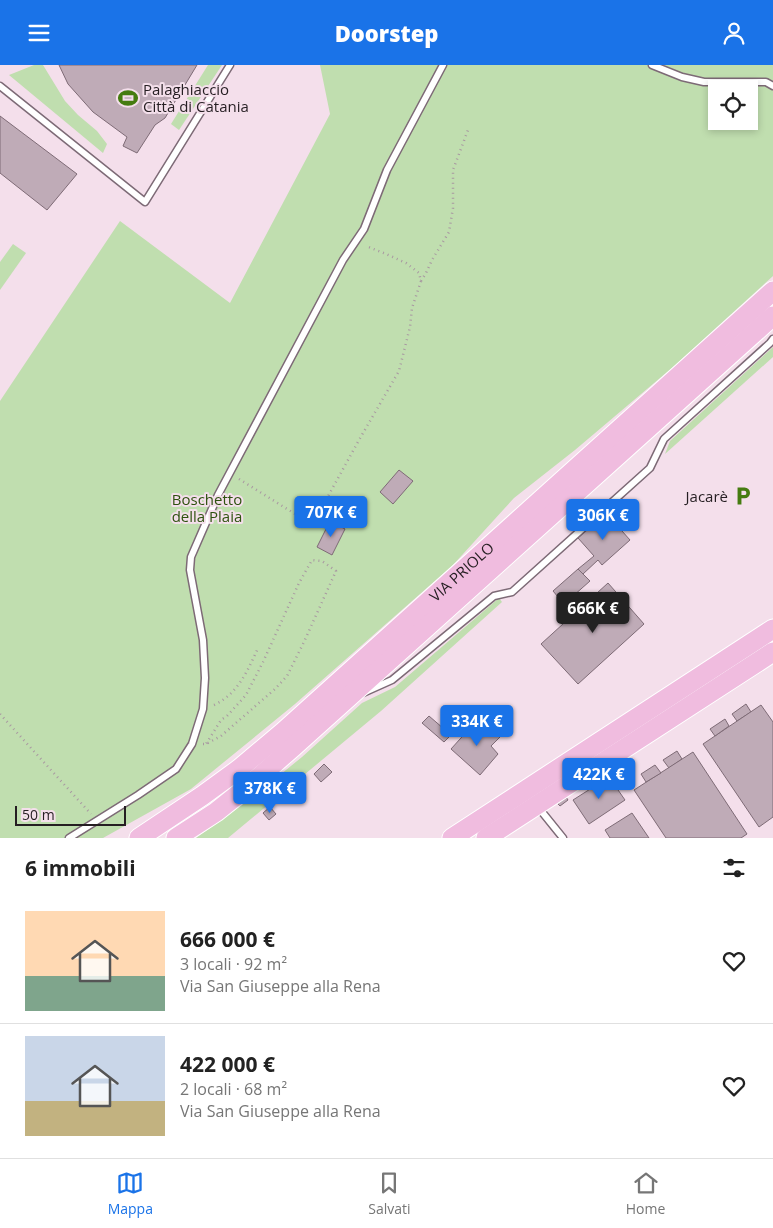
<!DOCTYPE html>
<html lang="it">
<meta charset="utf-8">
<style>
body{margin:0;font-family:"Open Sans",sans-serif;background:#f2f2f2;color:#222;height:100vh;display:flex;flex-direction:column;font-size:19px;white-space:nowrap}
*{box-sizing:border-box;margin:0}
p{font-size:16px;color:#767676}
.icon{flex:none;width:28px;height:28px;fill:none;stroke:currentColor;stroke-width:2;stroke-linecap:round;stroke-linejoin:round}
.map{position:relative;height:773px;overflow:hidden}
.drawer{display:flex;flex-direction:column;background:#fff;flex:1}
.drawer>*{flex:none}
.tools{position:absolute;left:708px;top:15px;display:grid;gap:10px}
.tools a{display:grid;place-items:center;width:50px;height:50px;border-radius:0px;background:#fff;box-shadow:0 2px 8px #0003;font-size:25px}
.scale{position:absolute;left:15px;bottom:12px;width:111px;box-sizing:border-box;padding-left:5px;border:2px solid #251e22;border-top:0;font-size:14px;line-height:18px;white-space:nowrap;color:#251e22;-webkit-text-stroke:4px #f4dfeb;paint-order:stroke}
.price{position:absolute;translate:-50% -42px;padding:0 11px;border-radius:5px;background:#1a73e8;color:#fff;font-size:16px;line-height:32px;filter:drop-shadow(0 1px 2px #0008)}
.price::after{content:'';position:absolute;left:50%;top:30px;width:15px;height:11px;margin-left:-8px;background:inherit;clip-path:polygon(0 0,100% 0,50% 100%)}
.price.selected{background:#222;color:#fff}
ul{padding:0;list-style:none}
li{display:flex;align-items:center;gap:15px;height:125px;padding:0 25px}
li+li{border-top:1px solid #e0e0e0}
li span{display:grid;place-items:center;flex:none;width:140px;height:100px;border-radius:0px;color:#555}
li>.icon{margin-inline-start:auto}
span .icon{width:60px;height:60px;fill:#fffc;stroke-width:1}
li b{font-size:21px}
h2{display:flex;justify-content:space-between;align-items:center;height:60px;padding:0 25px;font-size:21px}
header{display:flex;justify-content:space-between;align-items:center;height:65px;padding:0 25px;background:#1a73e8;color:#fff;font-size:22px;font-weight:800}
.menu{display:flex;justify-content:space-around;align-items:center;height:70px;border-top:1px solid #e0e0e0;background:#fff;font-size:14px;color:#767676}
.menu a{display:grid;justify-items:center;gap:2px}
.menu .selected{color:#1a73e8}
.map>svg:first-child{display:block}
.green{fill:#c0deaf;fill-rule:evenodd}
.building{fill:#bfabb7;stroke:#7e6b76}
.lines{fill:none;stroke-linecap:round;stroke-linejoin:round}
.lane-casing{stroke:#7d6a76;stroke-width:9}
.primary-casing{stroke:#fff;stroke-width:21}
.path{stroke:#a898a1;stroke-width:2.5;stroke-dasharray:1 4;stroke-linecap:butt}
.lane{stroke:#fff;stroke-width:6}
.primary{stroke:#f0bcdf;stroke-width:19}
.labels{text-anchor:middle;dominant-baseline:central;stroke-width:4;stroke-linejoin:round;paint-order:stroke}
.poi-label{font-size:15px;fill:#251e22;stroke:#f4dfeb;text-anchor:start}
.park-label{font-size:15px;fill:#2e520f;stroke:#f4dfeb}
.street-label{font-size:15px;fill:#251e22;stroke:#f4dfeb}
</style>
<header><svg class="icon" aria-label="menu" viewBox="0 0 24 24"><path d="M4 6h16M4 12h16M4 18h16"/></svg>Doorstep<svg class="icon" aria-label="person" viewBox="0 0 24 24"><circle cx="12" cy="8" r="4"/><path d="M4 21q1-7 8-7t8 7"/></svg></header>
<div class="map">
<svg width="773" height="773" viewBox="0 0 773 773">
<rect width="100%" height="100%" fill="#f4dfeb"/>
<g class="green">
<polygon points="34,0 43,0 65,36 78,50 97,66 107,79 103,88 9,10"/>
<polygon points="208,0 222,0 179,65 171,59"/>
<path d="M320,0H773V211L673,302L575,385L514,433L453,500L295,639L191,724L103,773H0V336L120,156L230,238L330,49ZM716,24H749V56H716Z"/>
<polygon points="13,179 26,188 0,225 0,197"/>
<polygon points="773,282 773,292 665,389 670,376"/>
<polygon points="499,533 502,537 381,646 228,773 196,773 249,735 302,692 362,638 395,622"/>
</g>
<g class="building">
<polygon points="59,0 197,0 165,53 155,60 137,88 123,81 127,72 93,47 68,19"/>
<polygon points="0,51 77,109 47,145 0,108"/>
<polygon points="399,405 413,416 393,439 380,427"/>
<polygon points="606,448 630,475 602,500 598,495 583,509 578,504 594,491 578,473"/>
<polygon points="330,456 345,464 332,490 317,482"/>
<polygon points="578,504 590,516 564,539 553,526"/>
<polygon points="608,518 644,559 578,619 541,579"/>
<polygon points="746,639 751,647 737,656 732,649"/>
<polygon points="761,640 773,657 773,752 759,762 703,679"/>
<polygon points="429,651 451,670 444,677 422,658"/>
<polygon points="479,653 500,672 491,681 498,689 480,710 451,684"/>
<polygon points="725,654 729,661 715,671 710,664"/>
<polygon points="677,686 682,694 669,703 663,695"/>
<polygon points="693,687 747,769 741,773 666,773 634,725"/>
<polygon points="324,699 332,707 321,717 314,709"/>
<polygon points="655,700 661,708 646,717 641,709"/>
<polygon points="609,712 625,735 589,759 573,735"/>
<polygon points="566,732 568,735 560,741 557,738"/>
<polygon points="270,742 276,749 269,755 263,748"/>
<polygon points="632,748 649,773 610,773 605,765"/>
</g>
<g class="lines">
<defs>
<g id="lane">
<polyline points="652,0 682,12 704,17 766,17 773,21"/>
<polyline points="0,21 145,137 230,0"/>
<polyline points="363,628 392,615 494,531 512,527 650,403 664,374 770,278 773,274"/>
<polyline points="538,742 563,773"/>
<polyline points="69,773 138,730 176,704 192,679 203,644 205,613 203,575 190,505 191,492 218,430 343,195 364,164 387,105 443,0"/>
</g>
<g id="primary">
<path id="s1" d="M139,773L202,731L239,704L283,667L773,226"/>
<polyline points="176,773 216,747 251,719 292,683 773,251"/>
<polyline points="452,773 773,564"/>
<polyline points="486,773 773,587"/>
</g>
</defs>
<use href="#lane" class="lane-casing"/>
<use href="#primary" class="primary-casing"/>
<g class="path">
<polyline points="421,216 426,208 432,195 449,167 453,143 453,105 468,65"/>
<polyline points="239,414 300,452 315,455 359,375 399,306 410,262 412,243 421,216 419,208 406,198 386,189 366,181"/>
<path d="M214,640C238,629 248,605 258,583"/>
<polyline points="0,649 91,749"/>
<polyline points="203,679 206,679 221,671 275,624 287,611 304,577 336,506 322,496 312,495 299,518 263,597 246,630 227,651 221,655 206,679"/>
</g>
<use href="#lane" class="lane"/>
<use href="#primary" class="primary"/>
</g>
<defs>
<symbol id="stadium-bare" viewBox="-9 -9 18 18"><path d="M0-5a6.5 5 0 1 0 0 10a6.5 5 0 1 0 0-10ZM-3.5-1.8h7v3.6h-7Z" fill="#457c10" stroke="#f4dfeb" stroke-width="2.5" paint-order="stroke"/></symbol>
<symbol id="parking-bare" viewBox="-9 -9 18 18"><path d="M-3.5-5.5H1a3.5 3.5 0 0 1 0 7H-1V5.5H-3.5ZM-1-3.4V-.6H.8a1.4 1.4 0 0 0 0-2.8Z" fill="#457c10" stroke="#f4dfeb" stroke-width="2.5" paint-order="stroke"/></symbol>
</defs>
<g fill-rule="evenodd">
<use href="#stadium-bare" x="114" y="19" width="28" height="28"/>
<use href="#parking-bare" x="729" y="417" width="28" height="28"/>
</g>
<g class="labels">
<g class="poi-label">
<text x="143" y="24">Palaghiaccio<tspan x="143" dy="17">Città di Catania</tspan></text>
<text x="728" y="431" text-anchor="end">Jacarè</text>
</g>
<g class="park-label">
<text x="207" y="434">Boschetto<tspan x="207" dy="17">della Plaia</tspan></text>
</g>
<g class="street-label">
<text stroke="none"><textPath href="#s1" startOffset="419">VIA PRIOLO</textPath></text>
</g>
</g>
</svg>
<div class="tools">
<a><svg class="icon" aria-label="locate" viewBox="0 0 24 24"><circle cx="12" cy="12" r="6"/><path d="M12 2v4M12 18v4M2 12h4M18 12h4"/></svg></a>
</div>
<div class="scale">50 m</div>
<b class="price" style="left:331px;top:473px">707K €</b>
<b class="price" style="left:603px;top:476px">306K €</b>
<b class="price selected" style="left:593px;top:569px">666K €</b>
<b class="price" style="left:477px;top:682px">334K €</b>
<b class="price" style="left:599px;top:735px">422K €</b>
<b class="price" style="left:270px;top:749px">378K €</b>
</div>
<section class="drawer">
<h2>6 immobili<svg class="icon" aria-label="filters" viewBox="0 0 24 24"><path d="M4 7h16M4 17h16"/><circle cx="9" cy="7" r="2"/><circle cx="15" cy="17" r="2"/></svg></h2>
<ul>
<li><span style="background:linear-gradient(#ffd9b3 65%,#7fa58c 0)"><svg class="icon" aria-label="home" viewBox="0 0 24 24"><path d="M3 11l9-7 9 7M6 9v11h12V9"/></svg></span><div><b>666 000 €</b><p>3 locali · 92 m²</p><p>Via San Giuseppe alla Rena</p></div><svg class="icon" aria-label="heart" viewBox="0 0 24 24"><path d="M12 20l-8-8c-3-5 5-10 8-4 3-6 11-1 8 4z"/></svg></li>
<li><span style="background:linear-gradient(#c9d6e8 65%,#c2b280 0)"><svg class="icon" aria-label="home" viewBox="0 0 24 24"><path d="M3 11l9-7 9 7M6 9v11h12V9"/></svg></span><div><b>422 000 €</b><p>2 locali · 68 m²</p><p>Via San Giuseppe alla Rena</p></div><svg class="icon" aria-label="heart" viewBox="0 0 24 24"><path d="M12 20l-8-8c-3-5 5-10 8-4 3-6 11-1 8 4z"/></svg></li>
</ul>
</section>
<nav class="menu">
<a class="selected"><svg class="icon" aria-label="map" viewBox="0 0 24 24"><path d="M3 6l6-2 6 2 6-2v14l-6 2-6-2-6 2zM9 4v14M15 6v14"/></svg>Mappa</a>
<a><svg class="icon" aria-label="saved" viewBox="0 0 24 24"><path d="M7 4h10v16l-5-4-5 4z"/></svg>Salvati</a>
<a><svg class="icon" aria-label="home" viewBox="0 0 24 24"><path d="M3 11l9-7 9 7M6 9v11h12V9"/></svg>Home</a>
</nav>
